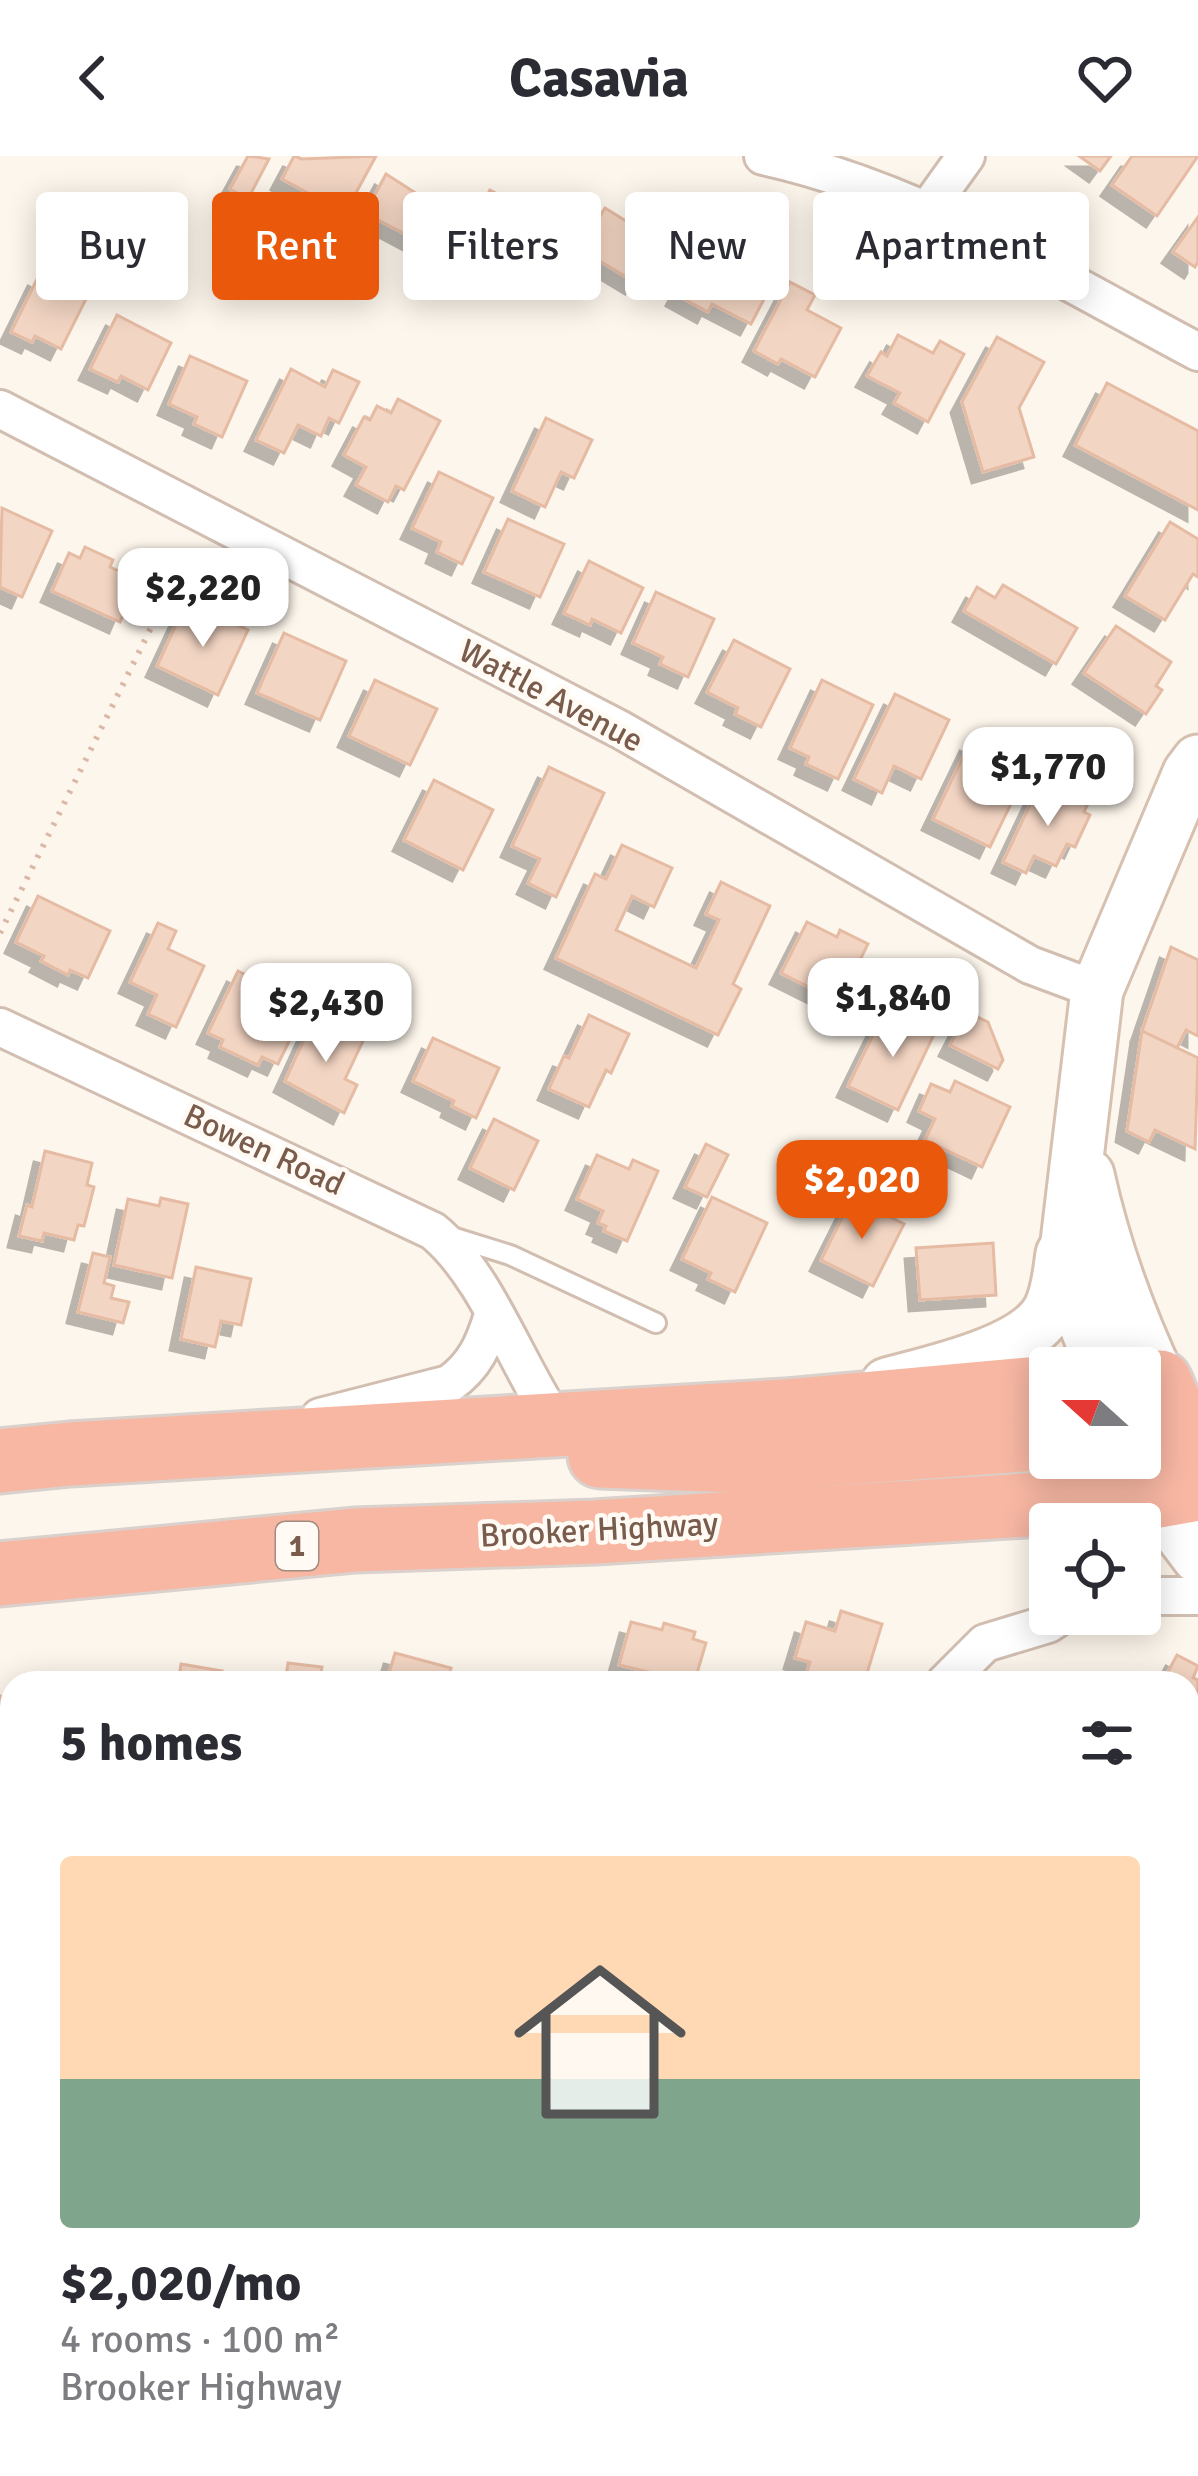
<!DOCTYPE html>
<meta charset="utf-8">
<style>
body{margin:0;font-family:Signika,sans-serif;background:#f2f2f3;color:#2b2b33;height:100vh;display:flex;flex-direction:column;font-size:45px;white-space:nowrap}
*{box-sizing:border-box;margin:0}
p{font-size:39px;color:#7c7c81}
.icon{flex:none;width:66px;height:66px;fill:none;stroke:currentColor;stroke-width:2;stroke-linecap:round;stroke-linejoin:round}
.map{position:relative;flex:1;overflow:hidden}
.panel{position:absolute;left:0px;top:1515px;width:1200px;height:807px;display:flex;flex-direction:column;background:#fff;border-radius:36px 36px 0 0;box-shadow:0 6px 30px #0003}
.panel>*{flex:none}
.top-card{position:absolute;left:36px;top:36px;width:1128px;height:108px;display:flex;gap:24px}
.needle{width:78px;rotate:291deg}
.controls{position:absolute;left:1029px;top:1191px;display:grid;gap:24px}
.controls a{display:grid;place-items:center;width:132px;height:132px;border-radius:12px;background:#fff;box-shadow:0 6px 30px #0003;font-size:60px}
.price{position:absolute;translate:-50% -102px;padding:0 27px;border-radius:24px;background:#fff;color:#222;font-size:39px;line-height:78px;filter:drop-shadow(0 3px 6px #0008)}
.price::after{content:'';position:absolute;left:50%;top:72px;width:36px;height:27px;margin-left:-18px;background:inherit;clip-path:polygon(0 0,100% 0,50% 100%)}
.price.selected{background:#ea580c;color:#fff}
ul{padding:0;list-style:none}
li{display:grid;align-content:center;gap:24px;height:636px;padding:0 60px}
li span{display:grid;place-items:center;height:372px;border-radius:12px;color:#555}
li>.icon{margin-inline-start:auto}
span .icon{width:216px;height:216px;fill:#fffc;stroke-width:1}
li b{font-size:51px}
h2{display:flex;justify-content:space-between;align-items:center;height:144px;padding:0 60px;font-size:51px}
.tag{padding:0 42px;border-radius:12px;background:#fff;box-shadow:0 6px 30px #0003;font-size:42px;line-height:108px}
.tag.selected{background:#ea580c;color:#fff}
header{display:flex;justify-content:space-between;align-items:center;height:156px;padding:0 60px;background:#fff;font-size:54px;font-weight:700}
.map>svg:first-child{display:block}
.building{fill:#f3d5c3;stroke:#e6bba3;stroke-width:3;filter:url(#shadow)}
.lines{fill:none;stroke-linecap:round;stroke-linejoin:round}
.lane-casing{stroke:#d1beb0;stroke-width:24}
.street-casing{stroke:#d1beb0;stroke-width:42}
.secondary-casing{stroke:#d6c0b0;stroke-width:57}
.highway-casing{stroke:#dad1cd;stroke-width:69}
.path{stroke:#d9b8a5;stroke-width:6;stroke-dasharray:3 9;stroke-linecap:butt}
.lane{stroke:#fff;stroke-width:18}
.street{stroke:#fff;stroke-width:36}
.secondary{stroke:#fff;stroke-width:51}
.highway{stroke:#f7b7a3;stroke-width:63}
.labels{text-anchor:middle;dominant-baseline:central;stroke-width:9;stroke-linejoin:round;paint-order:stroke}
.shield{fill:#fffaf3;stroke:#a28b7f;stroke-width:3}
.shield-label{font-size:30px;font-weight:bold;fill:#7a5c4d}
.street-label{font-size:33px;fill:#7a5c4d;stroke:#fffaf3}
</style>
<header><svg class="icon" aria-label="back" viewBox="0 0 24 24"><path d="M15 5l-7 7 7 7"/></svg>Casavia<svg class="icon" aria-label="heart" viewBox="0 0 24 24"><path d="M12 20l-8-8c-3-5 5-10 8-4 3-6 11-1 8 4z"/></svg></header>
<div class="map">
<svg width="1198" height="2320" viewBox="0 0 1198 2320">
<defs>
<filter id="shadow"><feDropShadow dx="-11" dy="11" stdDeviation="0" flood-color="#0004"/></filter>
</defs>
<rect width="100%" height="100%" fill="#fdf6ec"/>
<g class="building">
<polygon points="248,0 269,3 248,43 230,33"/>
<polygon points="294,0 302,3 376,0 345,57 282,23"/>
<polygon points="1079,0 1111,0 1100,15"/>
<polygon points="1132,0 1198,0 1157,60 1112,29"/>
<polygon points="386,18 439,52 420,86 365,57"/>
<polygon points="490,34 533,58 531,63 560,79 537,121 464,81"/>
<polygon points="605,52 647,78 645,82 658,90 636,127 580,93"/>
<polygon points="1198,61 1198,106 1195,111 1173,96"/>
<polygon points="705,84 751,108 747,115 772,128 751,168 712,148 708,156 677,139"/>
<polygon points="39,119 86,143 61,193 35,180 32,186 11,176"/>
<polygon points="790,126 815,139 807,154 841,172 815,221 781,203 778,208 754,195"/>
<polygon points="117,159 171,187 148,234 121,220 118,226 90,213"/>
<polygon points="898,179 933,197 940,185 964,198 928,266 894,247 900,237 867,220 881,196 887,200"/>
<polygon points="997,181 1044,206 1019,252 1034,301 983,316 962,246"/>
<polygon points="190,200 247,225 222,281 194,268 197,261 169,248"/>
<polygon points="291,213 325,231 333,214 359,226 339,267 329,262 321,280 298,269 284,297 256,284"/>
<polygon points="1107,227 1198,275 1198,354 1075,289"/>
<polygon points="398,243 440,265 404,334 396,330 388,346 356,329 366,311 344,299 364,261 370,264 377,250 391,257"/>
<polygon points="546,262 592,284 574,322 561,316 545,351 512,335"/>
<polygon points="439,316 493,342 462,408 437,396 441,386 412,372"/>
<polygon points="2,352 52,375 22,441 0,431"/>
<polygon points="508,363 564,388 540,441 484,416"/>
<polygon points="1170,366 1198,383 1198,421 1193,418 1165,464 1125,440"/>
<polygon points="85,391 113,404 110,411 138,424 120,466 52,435 69,397 80,402"/>
<polygon points="589,405 643,432 621,477 592,463 590,469 564,457"/>
<polygon points="1003,429 1077,472 1056,508 964,455 977,431 995,442"/>
<polygon points="656,436 714,463 688,521 660,508 663,501 633,487"/>
<polygon points="184,452 206,463 209,456 248,474 218,539 157,510"/>
<polygon points="1116,470 1171,506 1156,530 1162,534 1146,558 1084,517"/>
<polygon points="284,477 346,505 320,564 257,537"/>
<polygon points="734,484 790,513 761,571 735,558 738,552 707,536"/>
<polygon points="375,524 437,553 410,609 349,580"/>
<polygon points="822,524 873,549 838,623 806,608 809,601 790,592"/>
<polygon points="895,538 949,564 921,623 894,610 882,637 854,623"/>
<polygon points="971,584 1017,606 1009,624 1020,629 990,691 933,663"/>
<polygon points="549,611 604,637 556,741 528,727 540,703 512,690"/>
<polygon points="434,624 493,654 463,714 404,684"/>
<polygon points="1066,631 1090,643 1084,656 1090,659 1075,691 1067,688 1056,710 1034,700 1026,717 1003,706 1037,634 1059,645"/>
<polygon points="622,689 672,712 654,751 632,740 616,774 696,812 719,764 706,758 721,726 770,750 733,828 741,833 718,879 556,802 595,718 606,723"/>
<polygon points="38,740 110,775 88,822 70,814 68,819 41,805 44,800 16,786"/>
<polygon points="807,766 837,781 840,774 868,788 839,846 781,817"/>
<polygon points="158,767 176,775 168,793 204,810 176,871 148,858 157,839 130,826"/>
<polygon points="1171,791 1198,804 1198,880 1186,874 1177,892 1142,875"/>
<polygon points="891,810 917,823 903,850 877,836"/>
<polygon points="238,815 260,826 252,844 298,867 278,908 262,901 258,909 220,891 223,884 208,877"/>
<polygon points="909,856 938,870 898,954 848,930 880,865 900,875"/>
<polygon points="967,856 988,866 1003,904 998,913 950,889"/>
<polygon points="589,859 629,878 611,917 606,914 589,951 549,933 564,900 569,902"/>
<polygon points="314,862 363,885 345,923 357,929 344,957 285,925"/>
<polygon points="1142,875 1198,902 1195,993 1155,974 1149,986 1127,975"/>
<polygon points="433,882 499,912 476,962 452,950 454,945 413,925"/>
<polygon points="955,925 1010,951 982,1011 925,984 935,963 919,955 931,928 950,936"/>
<polygon points="494,963 538,985 514,1034 470,1012"/>
<polygon points="706,988 728,999 707,1041 685,1031"/>
<polygon points="45,995 92,1007 87,1029 94,1031 84,1070 78,1069 74,1084 44,1077 42,1085 19,1080 27,1049 32,1051"/>
<polygon points="597,999 629,1013 633,1004 658,1015 627,1085 604,1075 606,1070 598,1067 603,1055 577,1043"/>
<polygon points="712,1041 767,1067 735,1136 708,1123 711,1117 682,1103"/>
<polygon points="161,1042 188,1048 172,1122 114,1109 128,1043 159,1050"/>
<polygon points="852,1042 904,1068 873,1130 821,1104"/>
<polygon points="993,1087 996,1139 920,1144 916,1092"/>
<polygon points="93,1097 110,1101 104,1127 114,1130 111,1142 129,1146 123,1167 78,1156"/>
<polygon points="196,1111 251,1123 241,1169 221,1165 215,1191 181,1183"/>
<polygon points="841,1455 882,1468 864,1527 804,1527 810,1506 795,1502 806,1466 835,1475"/>
<polygon points="631,1466 662,1474 664,1467 695,1476 693,1483 706,1487 694,1527 619,1509"/>
<polygon points="395,1497 451,1512 447,1527 386,1527"/>
<polygon points="1177,1499 1198,1510 1193,1522 1198,1524 1198,1576 1188,1570 1188,1527 1162,1527"/>
<polygon points="288,1507 322,1511 319,1527 285,1527"/>
<polygon points="181,1508 222,1515 220,1523 244,1527 178,1527"/>
<polygon points="0,1540 12,1543 12,1585 0,1582"/>
<polygon points="0,1649 12,1651 12,1698 0,1695"/>
<polygon points="1198,1724 1198,1803 1188,1799 1188,1746"/>
<polygon points="0,1958 12,1961 12,1997 2,1995"/>
<polygon points="0,2029 12,2031 11,2067 0,2065"/>
<polygon points="0,2100 12,2103 12,2152 0,2150"/>
<polygon points="557,2310 679,2310 696,2320 558,2320 553,2317"/>
</g>
<g class="lines">
<defs>
<polyline id="lane" points="449,1080 510,1099 656,1167"/>
<g id="street">
<path d="M763,0C919,34 1058,122 1198,196"/>
<polyline points="928,53 966,0"/>
<polyline points="0,253 621,574 1030,809 1097,834"/>
<path d="M0,871L433,1075C486,1118 516,1208 556,1267"/>
<path d="M320,1261L449,1228C475,1210 484,1188 493,1159"/>
<polyline points="1140,1440 1198,1440"/>
<polyline points="945,1527 985,1487 1048,1468 1063,1458"/>
<polyline points="0,2248 12,2251"/>
<polyline points="260,2310 301,2320"/>
<polyline points="499,2320 504,2310"/>
</g>
<g id="secondary">
<path d="M1088,1019C1104,1092 1128,1158 1160,1226"/>
<polyline points="1102,1212 1075,1142 1067,1086 1097,834 1189,617 1198,605"/>
<path d="M887,1228C931,1216 1027,1196 1049,1154C1058,1137 1059,1117 1062,1098"/>
<polyline points="1153,1341 1198,1401"/>
</g>
<g id="highway">
<polyline points="1160,1226 1198,1314"/>
<polyline points="600,1300 738,1305 1050,1282"/>
<polyline points="0,1305 70,1298 785,1255 1050,1231"/>
<polyline points="0,1418 355,1384 595,1376 1153,1341 1198,1333"/>
</g>
</defs>
<use href="#lane" class="lane-casing"/>
<use href="#street" class="street-casing"/>
<use href="#secondary" class="secondary-casing"/>
<use href="#highway" class="highway-casing"/>
<polyline class="path" points="0,777 190,393"/>
<use href="#lane" class="lane"/>
<use href="#street" class="street"/>
<use href="#secondary" class="secondary"/>
<use href="#highway" class="highway"/>
</g>
<g class="labels">
<rect class="shield" x="276" y="1366" width="42" height="48" rx="9"/>
<g class="shield-label">
<text x="297" y="1390">1</text>
</g>
<g class="street-label">
<text transform="translate(551 540) rotate(28)">Wattle Avenue</text>
<text transform="translate(264 994) rotate(25)">Bowen Road</text>
<text transform="translate(599 1374) rotate(-3)">Brooker Highway</text>
</g>
</g>
</svg>
<div class="controls">
<a><svg class="needle" viewBox="-14 -14 28 28"><path d="M0-13l5 13h-10z" fill="#e53935"/><path d="M0 13l5-13h-10z" fill="#7c7c81"/></svg></a>
<a><svg class="icon" aria-label="locate" viewBox="0 0 24 24"><circle cx="12" cy="12" r="6"/><path d="M12 2v4M12 18v4M2 12h4M18 12h4"/></svg></a>
</div>
<b class="price" style="left:203px;top:494px">$2,220</b>
<b class="price" style="left:1048px;top:673px">$1,770</b>
<b class="price" style="left:893px;top:904px">$1,840</b>
<b class="price" style="left:326px;top:909px">$2,430</b>
<b class="price selected" style="left:862px;top:1086px">$2,020</b>
<div class="top-card">
<a class="tag">Buy</a>
<a class="tag selected">Rent</a>
<a class="tag">Filters</a>
<a class="tag">New</a>
<a class="tag">Apartment</a>
</div>
<section class="panel">
<h2>5 homes<svg class="icon" aria-label="filters" viewBox="0 0 24 24"><path d="M4 7h16M4 17h16"/><circle cx="9" cy="7" r="2"/><circle cx="15" cy="17" r="2"/></svg></h2>
<ul>
<li><span style="background:linear-gradient(#ffd9b3 60%,#7fa58c 0)"><svg class="icon" aria-label="home" viewBox="0 0 24 24"><path d="M3 11l9-7 9 7M6 9v11h12V9"/></svg></span><div><b>$2,020/mo</b><p>4 rooms · 100 m²</p><p>Brooker Highway</p></div></li>
</ul>
</section>
</div>
